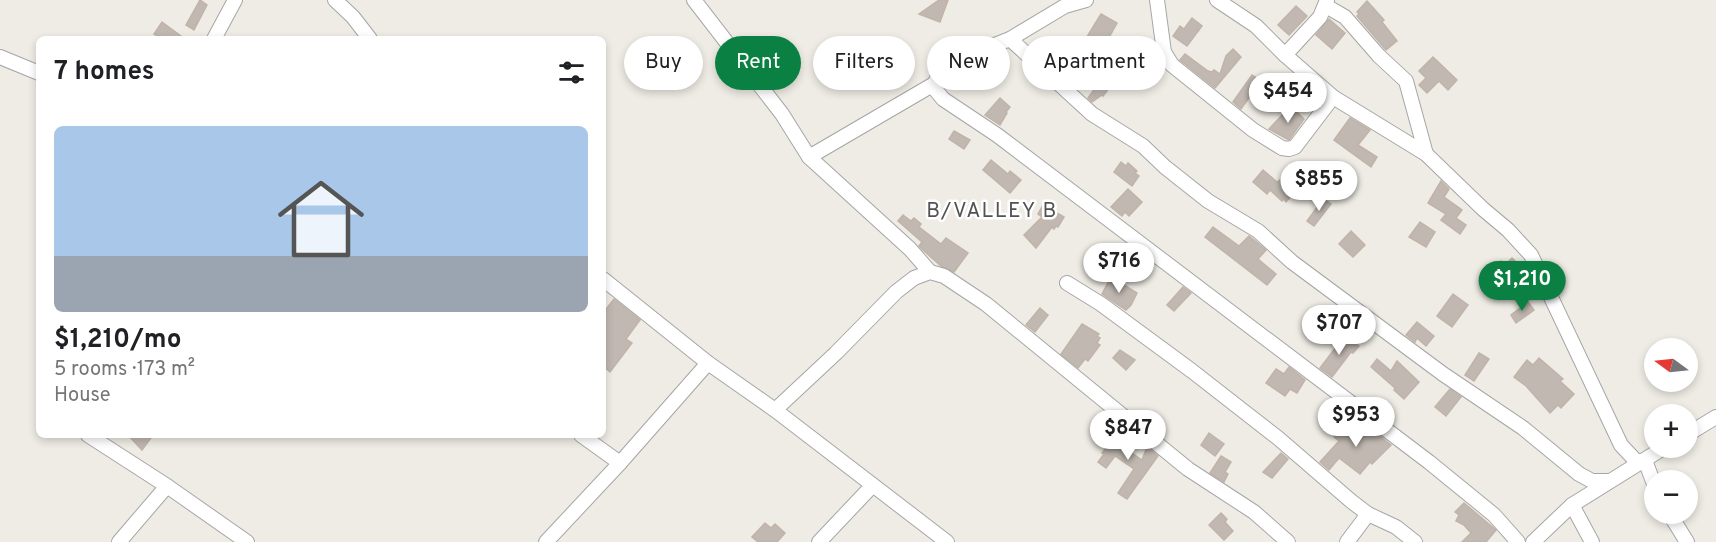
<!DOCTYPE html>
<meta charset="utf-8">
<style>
body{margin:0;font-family:Overpass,sans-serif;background:#f2f2f2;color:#202124;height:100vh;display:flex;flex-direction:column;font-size:22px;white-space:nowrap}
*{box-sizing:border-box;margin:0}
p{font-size:20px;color:#757577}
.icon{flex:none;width:33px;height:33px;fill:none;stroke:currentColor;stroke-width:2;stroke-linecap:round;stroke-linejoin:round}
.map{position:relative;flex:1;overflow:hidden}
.side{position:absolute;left:36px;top:36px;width:570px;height:402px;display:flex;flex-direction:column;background:#fff;border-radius:9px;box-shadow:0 3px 9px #0003}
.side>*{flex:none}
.guide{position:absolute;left:624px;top:36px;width:570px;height:54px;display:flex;gap:12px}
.needle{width:39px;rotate:285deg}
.buttons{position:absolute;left:1644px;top:338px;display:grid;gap:12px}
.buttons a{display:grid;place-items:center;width:54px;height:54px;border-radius:50%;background:#fff;box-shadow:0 3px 9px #0003;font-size:30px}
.price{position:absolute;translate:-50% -51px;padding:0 14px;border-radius:21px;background:#fff;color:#222;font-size:20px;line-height:39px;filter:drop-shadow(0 2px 3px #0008)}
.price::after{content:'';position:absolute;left:50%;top:36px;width:18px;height:14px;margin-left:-9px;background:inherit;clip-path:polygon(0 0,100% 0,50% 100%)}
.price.on{background:#0b8043;color:#fff}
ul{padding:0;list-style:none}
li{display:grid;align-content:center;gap:12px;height:318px;padding:0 18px}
li span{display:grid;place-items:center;height:186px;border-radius:9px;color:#555}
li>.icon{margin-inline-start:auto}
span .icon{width:108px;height:108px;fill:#fffc;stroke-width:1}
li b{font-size:26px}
h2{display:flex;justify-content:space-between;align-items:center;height:72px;padding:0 18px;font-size:26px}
.tag{padding:0 21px;border-radius:27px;background:#fff;box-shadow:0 3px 9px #0003;font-size:21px;line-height:54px}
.tag.on{background:#0b8043;color:#fff}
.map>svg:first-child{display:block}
.building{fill:#c0b8b1;stroke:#c1b3a8;stroke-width:1.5}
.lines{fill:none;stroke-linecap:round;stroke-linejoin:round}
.street-casing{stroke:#a6a6a6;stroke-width:16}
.street{stroke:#fff;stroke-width:14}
.labels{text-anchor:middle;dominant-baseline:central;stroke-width:5;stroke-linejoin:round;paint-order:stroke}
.quarter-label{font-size:21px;letter-spacing:1.5px;fill:#525252;stroke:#fff}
</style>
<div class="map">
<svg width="1716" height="542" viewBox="0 0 1716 542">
<rect width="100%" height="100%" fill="#efece5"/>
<g class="building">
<polygon points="200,0 207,5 194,30 186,25"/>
<polygon points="939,0 948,0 940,22 919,14"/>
<polygon points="1367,1 1384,20 1382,22 1397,41 1386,50 1357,16 1359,14 1357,12"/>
<polygon points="1296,6 1307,16 1289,35 1278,25"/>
<polygon points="1101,14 1117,23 1097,59 1080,48"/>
<polygon points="1192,18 1202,26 1187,46 1173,36 1180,26 1184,29"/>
<polygon points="1329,19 1345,33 1332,49 1316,35"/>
<polygon points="162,22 185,39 161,39 154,34"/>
<polygon points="1233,49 1241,57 1215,88 1180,60 1185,54 1208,71 1212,72 1214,70 1220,74 1226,56"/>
<polygon points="779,57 787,67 778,76 780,79 772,86 761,73"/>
<polygon points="1433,57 1457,80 1448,90 1439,81 1427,93 1419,85 1426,78 1419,71"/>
<polygon points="980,62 995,74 983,84 969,69"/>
<polygon points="1252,75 1261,81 1241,109 1233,102"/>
<polygon points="1104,76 1113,83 1103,96 1102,95 1092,102 1088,98"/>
<polygon points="1000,98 1010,107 1006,112 1007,113 1000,125 985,115"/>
<polygon points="1294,109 1304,119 1289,140 1269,129 1285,112 1288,115"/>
<polygon points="1350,118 1370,130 1358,145 1377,157 1371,167 1334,140"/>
<polygon points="954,131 970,140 964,149 949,139"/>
<polygon points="991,160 1008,174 1010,171 1021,180 1010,193 983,170"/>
<polygon points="1121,162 1126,166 1128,163 1137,171 1135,173 1139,176 1132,186 1114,172"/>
<polygon points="1263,170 1277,182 1280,180 1295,192 1286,202 1283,199 1282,201 1270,190 1267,194 1253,182"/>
<polygon points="1441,181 1449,189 1444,197 1462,210 1456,218 1466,225 1460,234 1441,220 1446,214 1428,203"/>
<polygon points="1128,189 1142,202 1129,216 1125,212 1122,216 1111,207"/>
<polygon points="1323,199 1331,204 1314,226 1307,221"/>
<polygon points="1043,205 1064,217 1058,227 1056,226 1054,229 1052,227 1036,248 1024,235 1042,217 1038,214"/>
<polygon points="903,215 911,221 914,218 921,224 919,227 941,244 946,238 968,253 954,272 941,266 923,250 919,246 922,242 898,221"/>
<polygon points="1420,222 1435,232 1426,247 1409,237"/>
<polygon points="1213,227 1239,246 1249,236 1266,250 1258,259 1276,274 1267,285 1205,237"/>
<polygon points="1351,231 1365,245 1353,257 1339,244"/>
<polygon points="1512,258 1519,265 1506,280 1494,269 1501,261 1505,265"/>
<polygon points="1111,277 1137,293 1131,305 1126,310 1102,294"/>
<polygon points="1183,287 1191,293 1174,311 1167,305"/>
<polygon points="1453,294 1468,305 1452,327 1437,316"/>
<polygon points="614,299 640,320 626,339 632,343 610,372 603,366 603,313"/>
<polygon points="1528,302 1534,310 1516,323 1511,315"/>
<polygon points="1040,308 1048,315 1035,332 1026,325"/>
<polygon points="1417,322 1434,336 1426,346 1417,338 1415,342 1406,335"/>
<polygon points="1082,324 1099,334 1097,336 1100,338 1097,343 1100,345 1088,361 1085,359 1078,368 1061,354"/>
<polygon points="1345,335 1359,346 1353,353 1351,352 1332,377 1320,368"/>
<polygon points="1120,350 1135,360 1126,370 1113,358"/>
<polygon points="1479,353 1489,359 1474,381 1465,375"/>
<polygon points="1539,358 1563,379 1560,381 1574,394 1561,408 1558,405 1550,413 1526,386 1514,377 1527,360 1533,365"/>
<polygon points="1377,359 1391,371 1397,361 1419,382 1404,399 1394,390 1395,388 1371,367"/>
<polygon points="1289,367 1305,380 1297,393 1290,389 1285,396 1266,383 1276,369 1284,374"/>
<polygon points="1450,389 1461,397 1446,416 1435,407"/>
<polygon points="1348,421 1362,433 1367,426 1391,445 1372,464 1370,462 1360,474 1339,458 1329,470 1320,462 1339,441 1334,437"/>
<polygon points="1122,427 1131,434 1122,446 1142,460 1147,447 1158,456 1127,499 1118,493 1134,469 1115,456 1106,468 1098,462 1104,454 1102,453"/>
<polygon points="1209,433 1224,444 1215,456 1201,445"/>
<polygon points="128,435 153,435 142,450"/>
<polygon points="1281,453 1288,459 1272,478 1263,472"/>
<polygon points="1221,456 1231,462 1225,472 1228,474 1224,482 1210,473"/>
<polygon points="1464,503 1496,530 1486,542 1462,542 1471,533 1464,525 1456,521 1459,515 1455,512"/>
<polygon points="1221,513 1227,519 1225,522 1233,531 1224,540 1209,525"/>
<polygon points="765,523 771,528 775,524 785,533 777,542 758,542 752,537"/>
</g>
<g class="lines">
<defs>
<g id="street">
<polyline points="335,0 353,17 370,39"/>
<polyline points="694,0 782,114 809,157 910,249 930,272"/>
<polyline points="1086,0 1065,6 1010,39 982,50 937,78 934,88 943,99 997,135 1429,462 1494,515 1518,542"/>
<polyline points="1157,0 1164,52 1172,65 1253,130 1282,148 1289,149 1295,147 1333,97"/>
<polyline points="1217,0 1256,26 1285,55 1333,97 1426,154 1483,209 1508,230 1531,255 1621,445 1635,460 1646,463 1654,484"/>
<polyline points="1326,6 1345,17 1379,56 1406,81 1426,154"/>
<polyline points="214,39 235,0"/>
<polyline points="1010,39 1092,114 1143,146 1165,167 1208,201 1258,231 1292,262 1443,374 1523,428 1579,474 1592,481 1609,481"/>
<polyline points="1285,55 1320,17 1327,0"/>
<polyline points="0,57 39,73"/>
<polyline points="809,157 934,84"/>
<polyline points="603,279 708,363 775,410 947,542"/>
<polyline points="1067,283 1101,304 1192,371 1278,438 1351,501 1368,514 1396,527 1415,542"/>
<polyline points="775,410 836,353 896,292 914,278 930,272 944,276 986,304 1188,469 1254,512 1288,542"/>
<polyline points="1688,434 1716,417"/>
<polyline points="88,435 167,486 247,542"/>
<polyline points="581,435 620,463"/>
<polyline points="1572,505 1592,542"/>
<polyline points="1669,513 1687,542"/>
<polyline points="119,542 167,486"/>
<polyline points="546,542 620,463 708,363"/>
<polyline points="819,542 872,486"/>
<polyline points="1347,542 1368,514"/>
<polyline points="1533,542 1572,505 1665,447"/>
</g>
</defs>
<use href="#street" class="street-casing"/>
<use href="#street" class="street"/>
</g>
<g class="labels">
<g class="quarter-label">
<text x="992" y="211">B/VALLEY B</text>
</g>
</g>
</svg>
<div class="buttons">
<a><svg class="needle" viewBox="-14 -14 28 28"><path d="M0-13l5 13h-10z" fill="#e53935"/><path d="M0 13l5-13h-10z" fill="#757577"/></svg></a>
<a>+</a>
<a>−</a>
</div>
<b class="price" style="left:1288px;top:124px">$454</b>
<b class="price" style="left:1319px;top:212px">$855</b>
<b class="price" style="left:1119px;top:294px">$716</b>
<b class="price on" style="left:1522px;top:312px">$1,210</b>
<b class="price" style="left:1339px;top:356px">$707</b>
<b class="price" style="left:1356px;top:448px">$953</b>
<b class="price" style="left:1128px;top:461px">$847</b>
<div class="guide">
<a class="tag">Buy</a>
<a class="tag on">Rent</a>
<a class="tag">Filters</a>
<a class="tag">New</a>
<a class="tag">Apartment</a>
</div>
<section class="side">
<h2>7 homes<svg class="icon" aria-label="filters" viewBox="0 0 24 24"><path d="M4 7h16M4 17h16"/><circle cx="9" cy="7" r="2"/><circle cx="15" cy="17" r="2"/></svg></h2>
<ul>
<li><span style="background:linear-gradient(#a9c7e8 70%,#9aa5b1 0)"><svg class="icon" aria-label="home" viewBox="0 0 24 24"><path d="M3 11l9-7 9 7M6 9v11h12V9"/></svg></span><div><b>$1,210/mo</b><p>5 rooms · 173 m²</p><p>House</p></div></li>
</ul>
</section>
</div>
